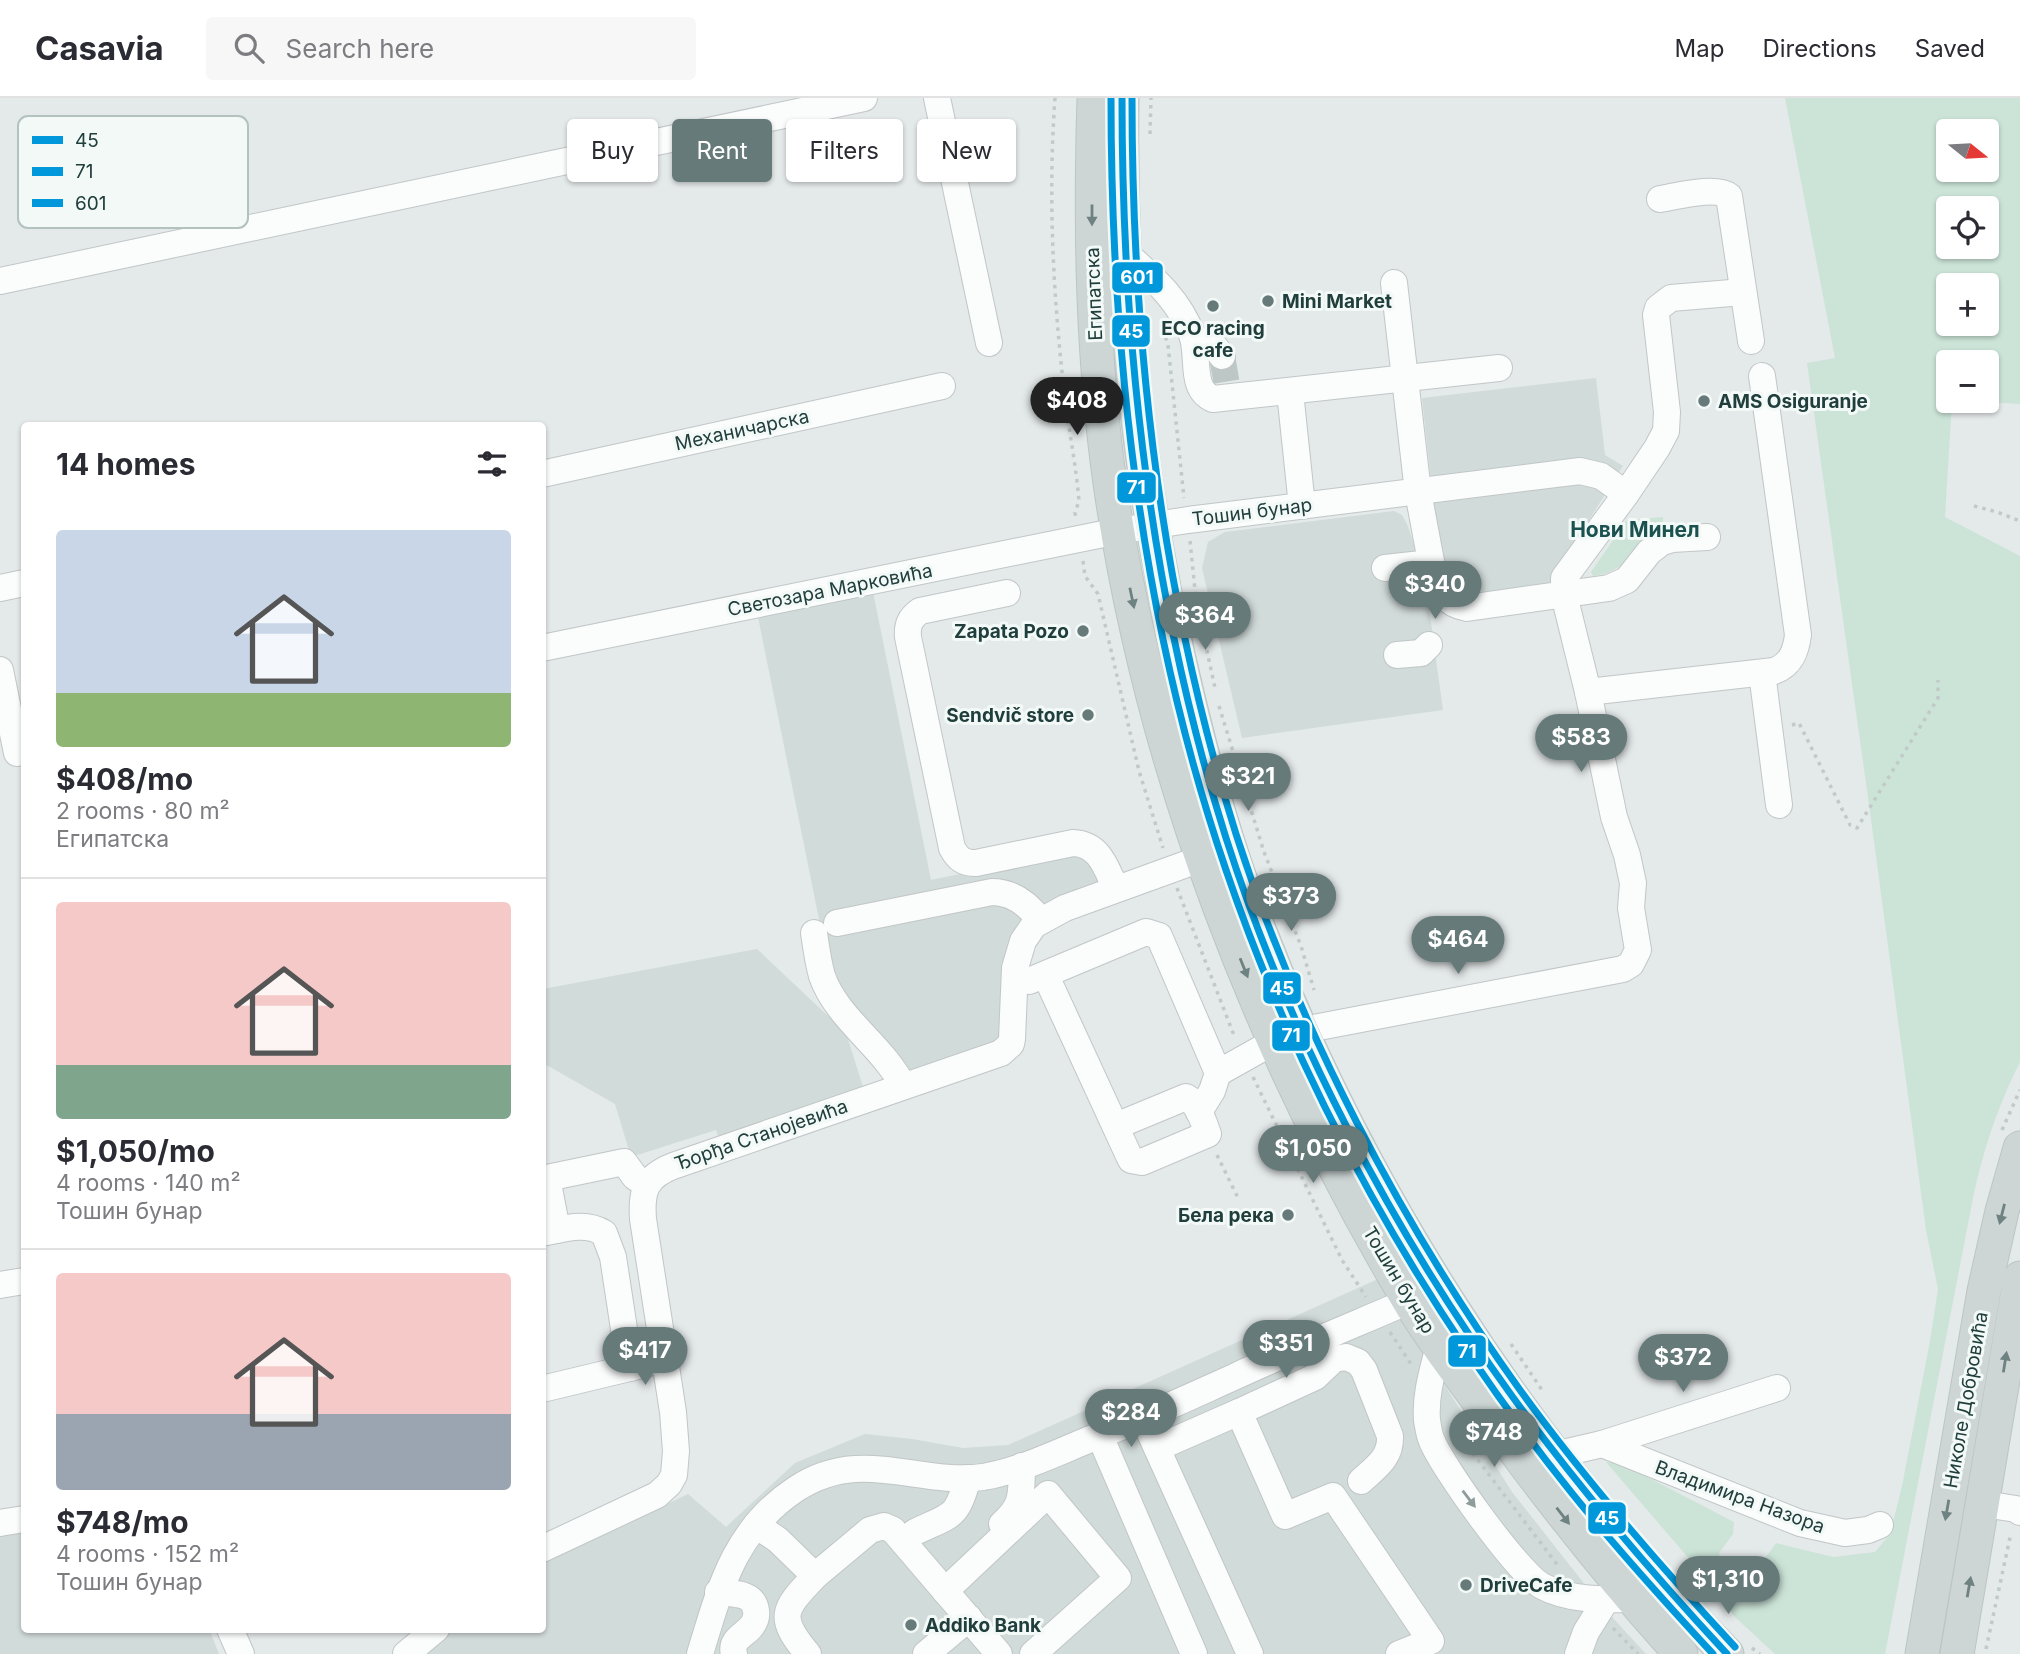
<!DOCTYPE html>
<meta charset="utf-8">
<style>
body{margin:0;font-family:Inter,sans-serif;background:#f7f7f7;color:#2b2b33;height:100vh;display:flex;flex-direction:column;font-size:26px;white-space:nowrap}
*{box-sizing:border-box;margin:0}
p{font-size:23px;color:#7c7c81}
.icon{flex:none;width:38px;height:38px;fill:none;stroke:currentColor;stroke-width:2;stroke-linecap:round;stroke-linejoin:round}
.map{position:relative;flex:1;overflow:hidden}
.drawer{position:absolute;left:21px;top:324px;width:525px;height:1211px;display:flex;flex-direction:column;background:#fff;border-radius:7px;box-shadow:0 2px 5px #0004}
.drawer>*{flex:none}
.banner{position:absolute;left:567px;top:21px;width:665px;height:63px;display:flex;gap:14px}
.needle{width:46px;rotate:108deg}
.controls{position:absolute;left:1936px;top:21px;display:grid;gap:14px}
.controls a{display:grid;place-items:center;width:63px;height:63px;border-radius:7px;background:#fff;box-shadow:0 2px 5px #0004;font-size:35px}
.price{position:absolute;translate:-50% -60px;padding:0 16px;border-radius:24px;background:#657a79;color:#fff;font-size:23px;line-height:46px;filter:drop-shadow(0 2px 4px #0008)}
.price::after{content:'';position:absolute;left:50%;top:42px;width:21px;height:16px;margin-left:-10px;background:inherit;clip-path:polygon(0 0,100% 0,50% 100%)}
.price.selected{background:#222;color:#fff}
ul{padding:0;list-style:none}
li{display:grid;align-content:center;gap:14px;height:371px;padding:0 35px}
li+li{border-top:2px solid #e1e1e2}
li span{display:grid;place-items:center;height:217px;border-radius:7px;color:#555}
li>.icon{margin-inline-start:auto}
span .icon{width:126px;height:126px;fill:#fffc;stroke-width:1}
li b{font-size:30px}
h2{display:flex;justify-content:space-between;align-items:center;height:84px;padding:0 35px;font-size:30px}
.tag{padding:0 24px;border-radius:7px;background:#fff;box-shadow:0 2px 5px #0004;font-size:24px;line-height:63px}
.tag.selected{background:#657a79;color:#fff}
header{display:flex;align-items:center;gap:42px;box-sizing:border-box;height:98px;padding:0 35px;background:#fff;border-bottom:2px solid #e1e1e2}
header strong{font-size:33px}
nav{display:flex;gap:38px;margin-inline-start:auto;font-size:24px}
.search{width:490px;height:63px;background:#f7f7f7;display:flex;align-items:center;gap:18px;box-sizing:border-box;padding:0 24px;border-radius:7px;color:#7c7c81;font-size:26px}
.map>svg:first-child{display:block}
.built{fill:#d1dbd9}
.green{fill:#cce4d8;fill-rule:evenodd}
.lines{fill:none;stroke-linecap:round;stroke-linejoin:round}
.minor-tunnel{stroke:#bdc7c6;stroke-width:26;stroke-dasharray:26 13;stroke-linecap:butt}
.minor-casing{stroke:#c1c6c6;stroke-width:28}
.major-casing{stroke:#bcc5c5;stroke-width:35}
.path{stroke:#c0cac9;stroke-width:3.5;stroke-dasharray:3.5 5;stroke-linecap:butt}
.minor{stroke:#fbfcfc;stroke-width:26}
.major{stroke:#cdd6d5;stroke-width:33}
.bus-1-casing{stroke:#f2f9f7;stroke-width:12}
.bus-2-casing{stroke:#f2f9f7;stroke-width:12}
.bus-3-casing{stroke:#f2f9f7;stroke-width:12}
.bus-1{stroke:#0098da;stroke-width:7}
.bus-2{stroke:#0098da;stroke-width:7}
.bus-3{stroke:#0098da;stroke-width:7}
.oneway{fill:#6e8281}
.oneway2{fill:#8e9d9c}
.poi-dot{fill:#657a79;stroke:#f2f9f7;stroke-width:2.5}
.labels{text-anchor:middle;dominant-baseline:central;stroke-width:6;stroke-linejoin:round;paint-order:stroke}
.street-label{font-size:19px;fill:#203e3c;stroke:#f2f9f7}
.poi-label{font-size:19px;font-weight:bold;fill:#203e3c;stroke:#f2f9f7;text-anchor:start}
.neighbourhood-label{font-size:21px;font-weight:bold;fill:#1b514f;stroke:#f2f9f7}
.key{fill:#f2f9f7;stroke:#b3c1bf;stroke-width:2}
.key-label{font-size:19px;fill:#203e3c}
.line-badge{stroke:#f2f9f7;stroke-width:2.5}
.badge-label{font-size:19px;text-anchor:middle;font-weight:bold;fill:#fff}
</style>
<header>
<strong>Casavia</strong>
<div class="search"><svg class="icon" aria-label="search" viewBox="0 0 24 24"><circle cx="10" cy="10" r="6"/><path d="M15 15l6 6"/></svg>Search here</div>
<nav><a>Map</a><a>Directions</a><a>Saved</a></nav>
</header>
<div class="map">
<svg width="2020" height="1556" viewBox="0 0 2020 1556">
<rect width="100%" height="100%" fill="#e4e9e9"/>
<g class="built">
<polygon points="1596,280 1605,357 1623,368 1548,487 1461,496 1442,481 1422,300"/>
<polygon points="1394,413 1402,417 1407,426 1424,475 1443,612 1242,640 1202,470 1208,444 1225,434"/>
<polygon points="872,489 931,782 1105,746 1119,790 1034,827 1012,941 905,979 846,903 823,841 757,514"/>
<polygon points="757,851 846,935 864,992 718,1038 716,1032 631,1059 615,1006 543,965 543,891"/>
<polygon points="1378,1181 1512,1394 1601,1507 1646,1556 423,1556 453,1531 542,1531 543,1465 688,1396 726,1429 795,1365 865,1336 912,1341 963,1350 1008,1347"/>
<polygon points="24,1421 24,1531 209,1531 219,1556 0,1556 0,1426"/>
</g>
<g class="green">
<path d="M1785,0H2020V306L1972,303H1986V264H1948V303H1952L1945,419L2020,458V964C1997,1010 1984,1050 1973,1100L1885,1556H1775L1735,1519L1697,1470L1606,1364L1624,1367L1734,1424L1733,1436L1719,1455L1725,1479L1737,1500L1776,1445L1833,1459L1875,1454L1890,1436L1902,1388L1930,1243L1938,1191L1926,1132L1871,721L1807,265L1835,260ZM1948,33H1986V72H1948ZM1948,110H1986V149H1948ZM1948,187H1986V226H1948Z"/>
<polygon points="1663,419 1663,425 1638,446 1627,465 1607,475 1593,478 1591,474 1627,422"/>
</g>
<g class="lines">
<polyline class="minor-tunnel" points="1222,258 1227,287"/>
<defs>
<g id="minor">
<polyline points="937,0 989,245"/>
<path d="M1660,101C1678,98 1716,88 1729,98L1751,243"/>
<path d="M1123,153C1151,178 1179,201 1192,237C1200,257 1189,291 1213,301L1499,270"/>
<polyline points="0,183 864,0"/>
<path d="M1394,185L1418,394L1433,474C1438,494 1446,506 1467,510L1609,490L1627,482L1649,454L1662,444L1672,441L1707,439"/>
<polyline points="1193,239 1215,249 1222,258"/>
<polyline points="1290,294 1302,408"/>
<polyline points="542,376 942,288"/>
<polyline points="1385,470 1431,465"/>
<polyline points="0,490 24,485"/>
<path d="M1007,495L920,513C910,520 907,527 908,539L952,750C958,761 963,765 976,765L1073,745C1100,746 1106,770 1116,791"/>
<polyline points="542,550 1118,433 1188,422 1580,373 1601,378 1626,396"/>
<polyline points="1397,557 1421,555 1429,547"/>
<polyline points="0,572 17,655"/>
<polyline points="1762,575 1779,707"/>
<path d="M1588,594L1774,573C1791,567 1796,553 1798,537L1762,278"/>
<path d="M837,825L992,794C1013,794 1028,806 1040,822"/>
<path d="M814,835C816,849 818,864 822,878C837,921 883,948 903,988"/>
<path d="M1046,878L1129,1058L1131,1062L1142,1064L1208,1036C1203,1023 1199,1006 1186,999L1116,1028"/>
<polyline points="1029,883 1146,834 1159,838 1218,975 1212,993 1199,1014"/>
<polyline points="1218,975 1275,943 1303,932 1623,871 1631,866 1638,852 1631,810 1633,785 1627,757 1614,719 1588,594 1564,497 1564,480 1626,396 1657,350 1666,333 1667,314 1656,217 1658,210 1671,200 1743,194"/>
<polyline points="547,1080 557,1132"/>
<polyline points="542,1081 624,1064 635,1079 647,1087"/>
<path d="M542,1135C563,1131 585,1123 604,1135L613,1159L630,1270"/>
<polyline points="0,1187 24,1183"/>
<path d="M1439,1248C1433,1272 1425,1296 1427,1322C1428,1328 1429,1337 1432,1343C1443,1370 1518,1475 1542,1488C1568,1502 1602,1502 1631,1501"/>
<polyline points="542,1291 646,1266"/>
<path d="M1239,1314L1315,1279L1334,1261L1346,1259L1358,1264L1364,1272L1390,1338C1391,1360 1376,1369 1361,1383"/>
<polyline points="1150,1335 1250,1556"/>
<polyline points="1100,1338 1194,1556"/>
<polyline points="1602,1346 1800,1425 1845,1435 1868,1432 1880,1427"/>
<polyline points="1157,1350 1239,1314 1285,1418 1333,1398 1431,1543 1399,1556"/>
<polyline points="1555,1357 1602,1346 1777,1290"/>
<polyline points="1984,1406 2016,1411 2020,1414"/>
<polyline points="0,1425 24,1421"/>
<path d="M1002,1426C1024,1407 1021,1395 1022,1368"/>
<polyline points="756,1427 778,1442 815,1478 870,1432 884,1428 893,1432 999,1556"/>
<path d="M915,1434C953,1416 956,1421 968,1380"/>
<path d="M542,1451L657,1397L669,1386L674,1377L676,1353L673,1314L643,1121C641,1093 645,1079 673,1068L1001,955L1011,946L1012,941L1015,870L1023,843L1034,827L1065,810L1203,760"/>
<polyline points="945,1493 1048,1396 1118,1480 1033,1556"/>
<path d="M718,1494C733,1496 754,1494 756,1513C757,1519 755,1524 751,1529C743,1538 730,1542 734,1556"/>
<polyline points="230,1531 241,1556"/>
<polyline points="406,1556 436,1531"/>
<path d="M700,1556C720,1490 735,1431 796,1391C861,1348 917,1388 983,1379C1019,1373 1054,1356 1088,1342C1138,1323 1185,1301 1234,1279C1292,1252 1351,1228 1409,1203"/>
<path d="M808,1556C776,1518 784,1511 815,1478"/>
<polyline points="926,1556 969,1520"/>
<polyline points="1578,1556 1586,1534 1606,1502"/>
</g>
<g id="major">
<path d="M1094,0C1090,129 1092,257 1110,385C1151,672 1261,955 1409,1203C1429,1237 1454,1269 1477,1301C1541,1390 1607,1475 1681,1556"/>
<path d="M1122,0C1119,191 1137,379 1180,565C1198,643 1218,721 1246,797C1350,1079 1517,1341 1727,1556"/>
<polyline points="1922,1556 1984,1193 2002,1113 2020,1050"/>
<polyline points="1957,1556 2020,1180"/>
</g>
</defs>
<use href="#minor" class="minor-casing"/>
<use href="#major" class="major-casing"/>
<g class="path">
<path d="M1055,0C1048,97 1053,196 1064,292C1068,329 1076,366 1079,403L1075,415L1076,421"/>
<polyline points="1150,36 1151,0"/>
<polyline points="1163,231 1168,247 1184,400"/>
<polyline points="1974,408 1997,414 2020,423"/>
<polyline points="1190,443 1196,502 1215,590"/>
<polyline points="1083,463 1085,478 1098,496 1139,673 1163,750"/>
<polyline points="1219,608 1264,754 1301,848 1314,892"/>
<polyline points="1792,627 1799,625 1850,727 1857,730 1938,600 1938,582"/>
<polyline points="1177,790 1235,940"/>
<polyline points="1253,979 1342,1162 1366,1199"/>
<polyline points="2002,1032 2020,992"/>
<polyline points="1217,1057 1239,1102"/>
<polyline points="1390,1234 1411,1266"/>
<polyline points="1511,1246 1542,1292"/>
<polyline points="1452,1328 1559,1469"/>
<polyline points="1613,1530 1638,1556"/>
<polyline points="1752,1550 1760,1556"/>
<polyline points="1986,1551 2011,1435"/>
</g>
<use href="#minor" class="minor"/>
<use href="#major" class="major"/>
<defs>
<path id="bus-1" d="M1122,0C1122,250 1150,500 1226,740C1288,934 1392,1133 1512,1298C1578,1389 1651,1474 1727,1556"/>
<path id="bus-2" d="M1111,0C1111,261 1141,524 1226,772C1302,995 1423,1210 1571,1394C1616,1450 1664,1503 1713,1556"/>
<path id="bus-3" d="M1132,0C1132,249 1161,498 1236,736C1298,929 1402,1128 1520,1292C1586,1383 1659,1467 1735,1549"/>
</defs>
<use href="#bus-1" class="bus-1-casing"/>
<use href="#bus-2" class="bus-2-casing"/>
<use href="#bus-3" class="bus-3-casing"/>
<use href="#bus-1" class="bus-1"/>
<use href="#bus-2" class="bus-2"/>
<use href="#bus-3" class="bus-3"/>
</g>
<defs><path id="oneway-solid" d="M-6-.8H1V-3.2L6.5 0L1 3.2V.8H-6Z" transform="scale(1.75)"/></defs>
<g class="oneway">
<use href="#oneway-solid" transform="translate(1092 117) rotate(90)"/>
<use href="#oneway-solid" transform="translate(1132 500) rotate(78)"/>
<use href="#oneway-solid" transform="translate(1244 870) rotate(68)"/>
<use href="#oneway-solid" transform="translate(2002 1116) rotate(104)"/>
<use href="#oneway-solid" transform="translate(2005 1264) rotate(-81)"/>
<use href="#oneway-solid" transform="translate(1947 1412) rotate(100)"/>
<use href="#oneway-solid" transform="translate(1563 1418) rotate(52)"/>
<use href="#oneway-solid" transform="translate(1969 1489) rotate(-80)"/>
</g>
<use class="oneway2" href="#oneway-solid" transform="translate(1469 1401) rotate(53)"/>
<g class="poi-dot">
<circle cx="1268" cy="203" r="7"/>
<circle cx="1213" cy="208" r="7"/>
<circle cx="1704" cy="303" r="7"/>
<circle cx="1083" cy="533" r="7"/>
<circle cx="1088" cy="617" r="7"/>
<circle cx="1288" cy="1117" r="7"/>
<circle cx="1466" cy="1487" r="7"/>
<circle cx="911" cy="1527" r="7"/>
</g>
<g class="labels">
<g class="street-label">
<text transform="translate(1094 196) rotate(-92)">Египатска</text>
<text transform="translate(742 332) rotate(-12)">Механичарска</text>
<text transform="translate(1252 414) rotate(-7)">Тошин бунар</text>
<text transform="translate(830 492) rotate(-11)">Светозара Марковића</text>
<text transform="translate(761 1037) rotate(-19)">Ђорђа Станојевића</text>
<text transform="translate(1399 1182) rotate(59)">Тошин бунар</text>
<text transform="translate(1966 1302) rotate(-80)">Николе Добровића</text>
<text transform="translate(1740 1399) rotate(20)">Владимира Назора</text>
</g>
<g class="poi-label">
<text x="1282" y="203">Mini Market</text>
<text x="1213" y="230" text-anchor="middle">ECO racing<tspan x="1213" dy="22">cafe</tspan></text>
<text x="1718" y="303">AMS Osiguranje</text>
<text x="1069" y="533" text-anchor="end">Zapata Pozo</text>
<text x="1074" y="617" text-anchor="end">Sendvič store</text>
<text x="1274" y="1117" text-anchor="end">Бела река</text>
<text x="1480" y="1487">DriveCafe</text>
<text x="925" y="1527">Addiko Bank</text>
</g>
<g class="neighbourhood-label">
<text x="1635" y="431">Нови Минел</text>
</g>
</g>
<rect x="18" y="18" width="230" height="112" rx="10" class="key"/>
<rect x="32" y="38" width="31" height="8" fill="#0098da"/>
<rect x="32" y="69" width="31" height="9" fill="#0098da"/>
<rect x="32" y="101" width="31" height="8" fill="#0098da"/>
<g class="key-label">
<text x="75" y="49">45</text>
<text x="75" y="80">71</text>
<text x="75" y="112">601</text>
</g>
<g class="line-badge">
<rect x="1111" y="163" width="53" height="33" rx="7" fill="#0098da"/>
<rect x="1111" y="216" width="40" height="34" rx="7" fill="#0098da"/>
<rect x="1116" y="373" width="41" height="33" rx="7" fill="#0098da"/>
<rect x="1262" y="873" width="40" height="34" rx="7" fill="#0098da"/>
<rect x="1271" y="921" width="40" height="33" rx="7" fill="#0098da"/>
<rect x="1447" y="1236" width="40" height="34" rx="7" fill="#0098da"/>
<rect x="1587" y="1403" width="40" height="34" rx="7" fill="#0098da"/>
</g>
<g class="badge-label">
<text x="1137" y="186">601</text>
<text x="1131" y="240">45</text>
<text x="1136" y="396">71</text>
<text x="1282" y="897">45</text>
<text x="1291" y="944">71</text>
<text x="1467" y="1260">71</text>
<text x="1607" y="1427">45</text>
</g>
</svg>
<div class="controls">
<a><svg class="needle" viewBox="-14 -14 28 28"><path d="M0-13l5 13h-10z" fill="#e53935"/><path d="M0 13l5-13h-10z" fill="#7c7c81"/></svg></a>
<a><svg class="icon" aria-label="locate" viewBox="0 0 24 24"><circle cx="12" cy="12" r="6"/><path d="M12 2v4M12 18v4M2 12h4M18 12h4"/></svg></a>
<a>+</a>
<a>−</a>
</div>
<b class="price selected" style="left:1077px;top:339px">$408</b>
<b class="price" style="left:1435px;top:523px">$340</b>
<b class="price" style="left:1205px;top:554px">$364</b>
<b class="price" style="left:1581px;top:676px">$583</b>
<b class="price" style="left:1248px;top:715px">$321</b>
<b class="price" style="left:1291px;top:835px">$373</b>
<b class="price" style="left:1458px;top:878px">$464</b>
<b class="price" style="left:1313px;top:1087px">$1,050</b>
<b class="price" style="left:1286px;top:1282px">$351</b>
<b class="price" style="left:645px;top:1289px">$417</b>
<b class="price" style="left:1683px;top:1296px">$372</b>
<b class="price" style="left:1131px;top:1351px">$284</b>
<b class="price" style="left:1494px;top:1371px">$748</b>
<b class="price" style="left:1728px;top:1518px">$1,310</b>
<div class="banner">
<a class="tag">Buy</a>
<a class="tag selected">Rent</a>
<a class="tag">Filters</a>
<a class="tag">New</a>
</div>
<section class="drawer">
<h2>14 homes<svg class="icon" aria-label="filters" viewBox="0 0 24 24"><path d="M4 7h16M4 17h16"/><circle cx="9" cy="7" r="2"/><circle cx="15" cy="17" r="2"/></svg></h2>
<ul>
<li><span style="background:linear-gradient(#c9d6e8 75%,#8fb573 0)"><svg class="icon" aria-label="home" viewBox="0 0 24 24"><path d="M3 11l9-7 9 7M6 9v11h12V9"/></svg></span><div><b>$408/mo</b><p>2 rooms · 80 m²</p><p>Египатска</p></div></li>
<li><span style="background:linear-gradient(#f6c9c9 75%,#7fa58c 0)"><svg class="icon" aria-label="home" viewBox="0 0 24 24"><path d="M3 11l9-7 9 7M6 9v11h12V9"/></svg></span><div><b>$1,050/mo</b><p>4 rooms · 140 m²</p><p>Тошин бунар</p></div></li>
<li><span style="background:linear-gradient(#f6c9c9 65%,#9aa5b1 0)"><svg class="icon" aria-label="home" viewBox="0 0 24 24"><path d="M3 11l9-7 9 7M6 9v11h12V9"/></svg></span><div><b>$748/mo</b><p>4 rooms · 152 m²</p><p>Тошин бунар</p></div></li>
</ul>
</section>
</div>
